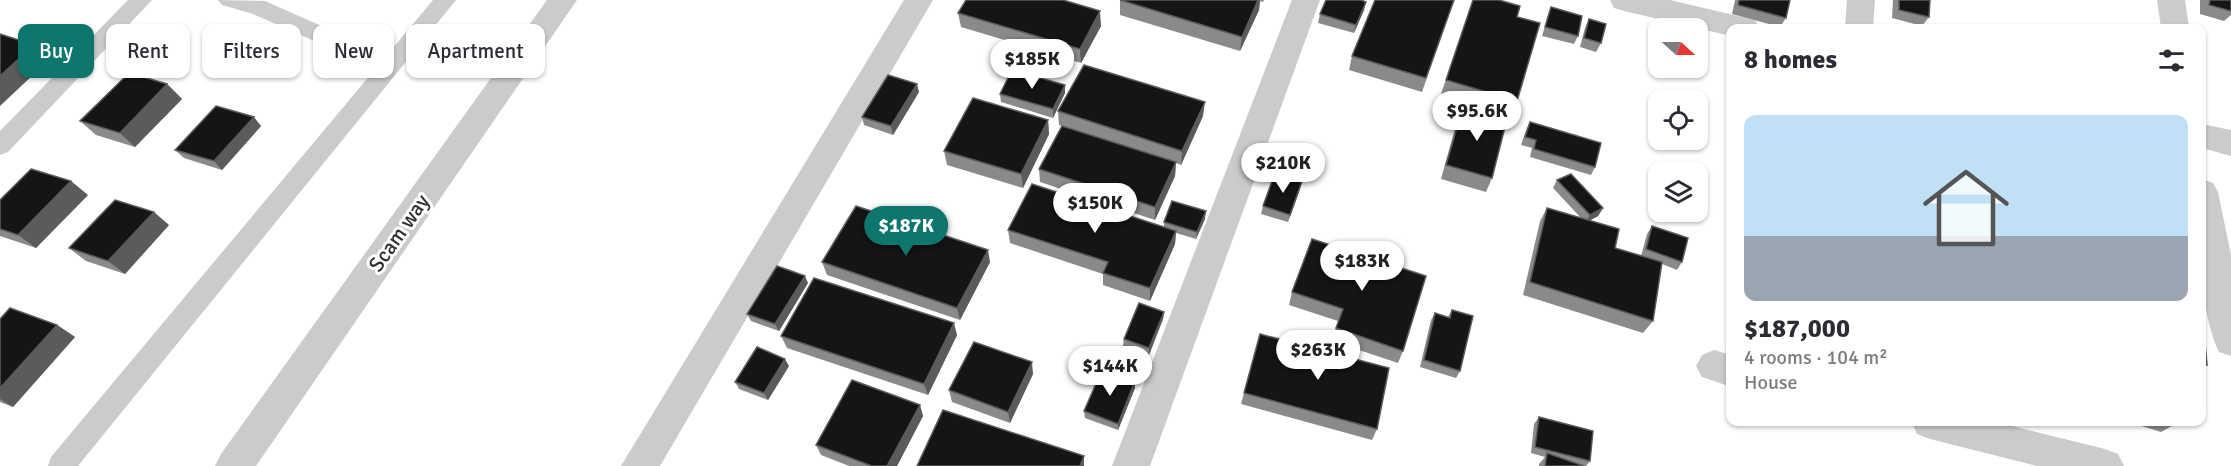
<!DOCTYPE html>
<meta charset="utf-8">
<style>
body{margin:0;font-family:Signika,sans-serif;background:#f2f2f3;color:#2b2b33;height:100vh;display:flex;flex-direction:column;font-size:22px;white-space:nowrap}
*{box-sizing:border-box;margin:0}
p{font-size:20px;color:#7c7c81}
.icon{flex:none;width:33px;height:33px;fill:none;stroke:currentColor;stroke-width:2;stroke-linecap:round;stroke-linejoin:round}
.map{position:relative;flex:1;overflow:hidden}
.side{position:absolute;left:1726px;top:24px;width:480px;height:402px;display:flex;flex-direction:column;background:#fff;border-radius:12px;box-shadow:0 2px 4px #0004}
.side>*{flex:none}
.guide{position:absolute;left:18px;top:24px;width:570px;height:54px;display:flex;gap:12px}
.needle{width:39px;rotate:111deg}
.controls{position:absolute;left:1648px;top:18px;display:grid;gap:12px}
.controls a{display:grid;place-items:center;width:60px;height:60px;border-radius:12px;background:#fff;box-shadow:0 2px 4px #0004;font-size:30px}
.price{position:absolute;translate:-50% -51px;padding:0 14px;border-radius:21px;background:#fff;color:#222;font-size:20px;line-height:39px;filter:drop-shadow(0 2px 3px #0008)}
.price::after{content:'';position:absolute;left:50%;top:36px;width:18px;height:14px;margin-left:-9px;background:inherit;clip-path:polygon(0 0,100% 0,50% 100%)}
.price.current{background:#0f766e;color:#fff}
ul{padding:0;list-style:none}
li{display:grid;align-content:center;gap:12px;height:318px;padding:0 18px}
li+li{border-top:2px solid #e1e1e2}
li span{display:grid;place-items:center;height:186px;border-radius:12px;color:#555}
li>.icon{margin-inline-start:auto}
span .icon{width:108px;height:108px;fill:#fffc;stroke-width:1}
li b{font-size:26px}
h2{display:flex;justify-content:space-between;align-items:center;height:72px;padding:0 18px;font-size:26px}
.pill{padding:0 21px;border-radius:12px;background:#fff;box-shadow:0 2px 4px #0004;font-size:21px;line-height:54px}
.pill.current{background:#0f766e;color:#fff}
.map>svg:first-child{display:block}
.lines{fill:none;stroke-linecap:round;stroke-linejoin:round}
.service{fill:#cbcbcb;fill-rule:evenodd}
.minor{fill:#cbcbcb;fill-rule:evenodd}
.tertiary{fill:#cbcbcb;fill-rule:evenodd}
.wall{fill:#8a8a8a}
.shaded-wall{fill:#5b5b5b}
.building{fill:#151515;stroke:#5b5b5b;stroke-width:1.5}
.labels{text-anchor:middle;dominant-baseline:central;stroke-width:6;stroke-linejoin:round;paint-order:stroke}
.street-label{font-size:21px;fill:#2e2e2e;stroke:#fff}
</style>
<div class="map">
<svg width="2231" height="466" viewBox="0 0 2231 466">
<rect width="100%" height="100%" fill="#fff"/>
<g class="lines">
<g class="service">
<polygon points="128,0 152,0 8,152 0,155 0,131"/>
<polygon points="218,0 265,1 387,55 433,0 456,0 78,466 48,466 51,457 376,68 253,14 222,5"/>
</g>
<g class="minor">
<polygon points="904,0 933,0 660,466 621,466"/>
<polygon points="1292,0 1320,0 1150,466 1112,466"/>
<polygon points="1610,0 1670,0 1755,20 1760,28 1731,28 1731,36 1624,11 1614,8"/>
<polygon points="1847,0 1875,0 1873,28 1845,28"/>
<polygon points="2157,0 2185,0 2189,28 2161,28"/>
<polygon points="2202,124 2231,130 2231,156 2202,148"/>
<path d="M2202,179L2213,183L2218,192L2231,255V356L2219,352C2196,303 2202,232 2202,179Z"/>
<polygon points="1714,350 1731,355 1731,387 1702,377 1696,366 1702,355"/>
<polygon points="1912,422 1996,422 2105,449 2118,454 2124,466 2037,466 1930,439 1917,434"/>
</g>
<polygon class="tertiary" points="547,0 577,0 256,466 215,466 221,454"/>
</g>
<g class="wall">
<polygon points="1120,0 1264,0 1263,2 1260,1 1259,10 1240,51 1120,15"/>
<polygon points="1454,0 1422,92 1349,70 1352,56"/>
<polygon points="1473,0 1517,101 1511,115 1441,94"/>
<polygon points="1735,0 1790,0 1786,18 1780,27 1732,14"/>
<polygon points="1893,0 1930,0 1929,17 1922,26 1892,18"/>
<polygon points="2200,0 2231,0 2231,15 2224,21 2200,14"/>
<polygon points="1551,7 1578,36 1574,44 1542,36 1548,16"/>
<polygon points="1364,10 1354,33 1318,23 1320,14"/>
<polygon points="958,13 1101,26 1081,63 961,27"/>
<polygon points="1589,19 1601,43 1596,52 1580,47 1585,28"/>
<polygon points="1656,33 1659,34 1659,62 1648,59 1651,42"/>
<polygon points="1731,69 1731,89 1728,88"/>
<polygon points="167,84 182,99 135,147 96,135 80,121"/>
<polygon points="1065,85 1065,93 1053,118 1001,102 1000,94"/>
<polygon points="919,92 893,135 864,125 862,117"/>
<polygon points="1463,107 1492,178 1486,192 1441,179 1457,121"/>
<polygon points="1058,111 1203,116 1181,165 1176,163 1175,176 1155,220 1040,182 1039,169 1062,126 1059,125"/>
<polygon points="1048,120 1049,134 1023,188 947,165 944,151"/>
<polygon points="1530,122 1595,167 1591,175 1530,157 1532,148 1521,145 1526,130"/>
<polygon points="261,126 222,170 184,158 175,150"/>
<polygon points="1557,180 1603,208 1598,216 1589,221 1615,248 1641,256 1647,234 1652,226 1682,262 1677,270 1662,264 1653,321 1643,333 1523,295 1540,221 1547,208 1581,218 1553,188"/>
<polygon points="1300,189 1288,222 1261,214 1263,206"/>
<polygon points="88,195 36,248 0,236 0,200"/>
<polygon points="1205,219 1196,239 1176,233 1175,244 1150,301 1103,285 1103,274 1010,243 1008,230 1164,227 1164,222"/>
<polygon points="169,225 125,274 86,261 69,248"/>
<polygon points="1312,239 1403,351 1398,363 1332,341 1338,321 1289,305 1292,292"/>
<polygon points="822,262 990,262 960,320 827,275"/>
<polygon points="808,283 779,331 751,321 747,314"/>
<polygon points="1452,310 1460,371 1456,378 1420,367 1431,320 1435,313 1448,317"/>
<polygon points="1164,312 1163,319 1149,355 1123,346 1124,339"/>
<polygon points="0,319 57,325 75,337 13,407 0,402"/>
<polygon points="957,335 928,395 787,348 781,336"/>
<polygon points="789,366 768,400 739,389 735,382"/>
<polygon points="1033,374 1010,423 952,402 949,390"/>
<polygon points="1135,381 1135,388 1118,430 1085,418 1084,411"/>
<polygon points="1244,393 1377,429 1372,440 1241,404"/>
<polygon points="920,405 923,416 897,466 849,466 821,455 816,445"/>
<polygon points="1539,417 1590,461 1586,466 1539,466 1539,464 1545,457 1531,453 1534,424"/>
<polygon points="2129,422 2179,422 2161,432"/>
</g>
<g class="shaded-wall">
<polygon points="1258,0 1260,0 1259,10 1240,51 1242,37"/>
<polygon points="1366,2 1364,10 1354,33 1356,25"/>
<polygon points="1100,11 1101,26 1081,63 1080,49"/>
<polygon points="34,45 50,59 0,106 0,76"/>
<polygon points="167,84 182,99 135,147 120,133"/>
<polygon points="917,84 919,92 893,135 891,126"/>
<polygon points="1065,85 1065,93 1053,118 1053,109"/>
<polygon points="1205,102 1203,116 1181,165 1182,151"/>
<polygon points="254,117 261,126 222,170 214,161"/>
<polygon points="1048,120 1049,134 1023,188 1021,174"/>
<polygon points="1176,162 1175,176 1155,220 1155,207"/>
<polygon points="71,181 88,195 36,248 18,235"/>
<polygon points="1302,181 1300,189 1288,222 1290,215"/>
<polygon points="1603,208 1598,216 1585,223 1590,215"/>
<polygon points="1206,211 1205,219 1196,239 1197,232"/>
<polygon points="154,212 169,225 125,274 108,261"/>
<polygon points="1176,231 1175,244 1150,301 1150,288"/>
<polygon points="988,250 990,262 960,320 957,308"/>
<polygon points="805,276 808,283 779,331 775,324"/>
<polygon points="1164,312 1163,319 1149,355 1149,348"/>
<polygon points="954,323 957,335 928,395 924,384"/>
<polygon points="57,325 75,337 13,407 0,399 0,388"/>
<polygon points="785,359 789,366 768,400 764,393"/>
<polygon points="1032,362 1033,374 1010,423 1008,412"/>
<polygon points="1135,381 1135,388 1118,430 1118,424"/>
<polygon points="920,405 923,416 897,466 887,466"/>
<polygon points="1084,456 1084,466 1080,466"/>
</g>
<g class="building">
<polygon points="966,0 1063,0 1100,11 1080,49 958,13"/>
<polygon points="1120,0 1258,0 1242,37"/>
<polygon points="1326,0 1361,0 1366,2 1356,25 1320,14"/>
<polygon points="1375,0 1454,0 1426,78 1352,56"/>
<polygon points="1473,0 1499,0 1520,6 1517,17 1540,23 1517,101 1446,80"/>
<polygon points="1739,0 1790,0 1786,18 1738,5"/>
<polygon points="1899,0 1930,0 1929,17 1899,10"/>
<polygon points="2210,0 2231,0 2231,11 2209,5"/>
<polygon points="1551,7 1582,16 1578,36 1545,27"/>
<polygon points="1589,19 1606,24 1601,43 1584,38"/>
<polygon points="1656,33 1659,34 1659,52 1653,51"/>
<polygon points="0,34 34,45 0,76"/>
<polygon points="1084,65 1205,102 1182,151 1058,111"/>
<polygon points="1012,70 1065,85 1053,109 1000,94"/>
<polygon points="129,73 167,84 120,133 80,121"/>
<polygon points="888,75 917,84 891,126 862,117"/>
<polygon points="973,98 1048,120 1021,174 944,151"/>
<polygon points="216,106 254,117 214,161 175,150"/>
<polygon points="1463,107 1507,119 1492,178 1446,165"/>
<polygon points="1530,122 1601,143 1595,167 1534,149 1536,140 1525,137"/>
<polygon points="1062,126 1176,162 1155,207 1039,169"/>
<polygon points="31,169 71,181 18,235 0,229 0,200"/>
<polygon points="1275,173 1302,181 1290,215 1263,206"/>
<polygon points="1571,174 1603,208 1590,215 1557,180"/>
<polygon points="1032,184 1176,231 1150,288 1103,273 1108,262 1008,230"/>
<polygon points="115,200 154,212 108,261 69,248"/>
<polygon points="1172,201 1206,211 1197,232 1164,222"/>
<polygon points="856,206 988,250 957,308 822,262"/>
<polygon points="1547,208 1619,229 1615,248 1662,262 1653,321 1530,282"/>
<polygon points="1652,226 1688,238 1682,262 1646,249"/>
<polygon points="1312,239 1426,276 1403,351 1336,328 1343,309 1292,292"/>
<polygon points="777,266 805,276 775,324 747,314"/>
<polygon points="814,278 954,323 924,384 781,336"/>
<polygon points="1139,303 1164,312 1149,348 1124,339"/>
<polygon points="10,308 57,325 0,388 0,319"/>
<polygon points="1452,310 1473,316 1460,371 1424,360 1435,313 1450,318"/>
<polygon points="2202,312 2207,365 2202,364"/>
<polygon points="1260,334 1389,368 1377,429 1244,393"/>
<polygon points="974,342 1032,362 1008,412 949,390"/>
<polygon points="757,347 785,359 764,393 735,382"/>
<polygon points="1102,370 1135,381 1118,424 1084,411"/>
<polygon points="852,380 920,405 887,466 872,466 816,445"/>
<polygon points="943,410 1084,456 1080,466 917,466"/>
<polygon points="1539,417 1593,431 1590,461 1535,447"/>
<polygon points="1547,453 1584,466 1545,466"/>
</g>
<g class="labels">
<g class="street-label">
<text transform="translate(399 233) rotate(-55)">Scam way</text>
</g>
</g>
</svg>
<div class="controls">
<a><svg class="needle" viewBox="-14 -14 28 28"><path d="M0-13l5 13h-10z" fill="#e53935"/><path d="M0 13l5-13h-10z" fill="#7c7c81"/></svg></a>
<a><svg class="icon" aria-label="locate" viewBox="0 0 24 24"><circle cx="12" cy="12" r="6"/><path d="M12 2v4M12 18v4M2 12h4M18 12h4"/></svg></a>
<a><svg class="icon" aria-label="layers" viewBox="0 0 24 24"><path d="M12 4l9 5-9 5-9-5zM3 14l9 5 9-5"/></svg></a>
</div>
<b class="price" style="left:1032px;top:90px">$185K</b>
<b class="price" style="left:1477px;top:142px">$95.6K</b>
<b class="price" style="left:1283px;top:194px">$210K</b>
<b class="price" style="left:1095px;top:234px">$150K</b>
<b class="price current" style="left:906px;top:257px">$187K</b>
<b class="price" style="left:1362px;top:292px">$183K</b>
<b class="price" style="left:1318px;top:381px">$263K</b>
<b class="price" style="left:1110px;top:397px">$144K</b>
<div class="guide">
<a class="pill current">Buy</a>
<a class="pill">Rent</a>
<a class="pill">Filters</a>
<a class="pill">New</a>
<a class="pill">Apartment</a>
</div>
<section class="side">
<h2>8 homes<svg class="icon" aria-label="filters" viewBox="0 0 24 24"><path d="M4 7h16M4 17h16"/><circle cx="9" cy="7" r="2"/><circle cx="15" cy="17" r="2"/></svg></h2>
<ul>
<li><span style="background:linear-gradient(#bfe0f5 65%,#9aa5b1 0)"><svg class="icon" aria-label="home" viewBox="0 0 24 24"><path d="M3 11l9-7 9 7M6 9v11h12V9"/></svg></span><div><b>$187,000</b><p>4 rooms · 104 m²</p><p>House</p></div></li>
</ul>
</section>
</div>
